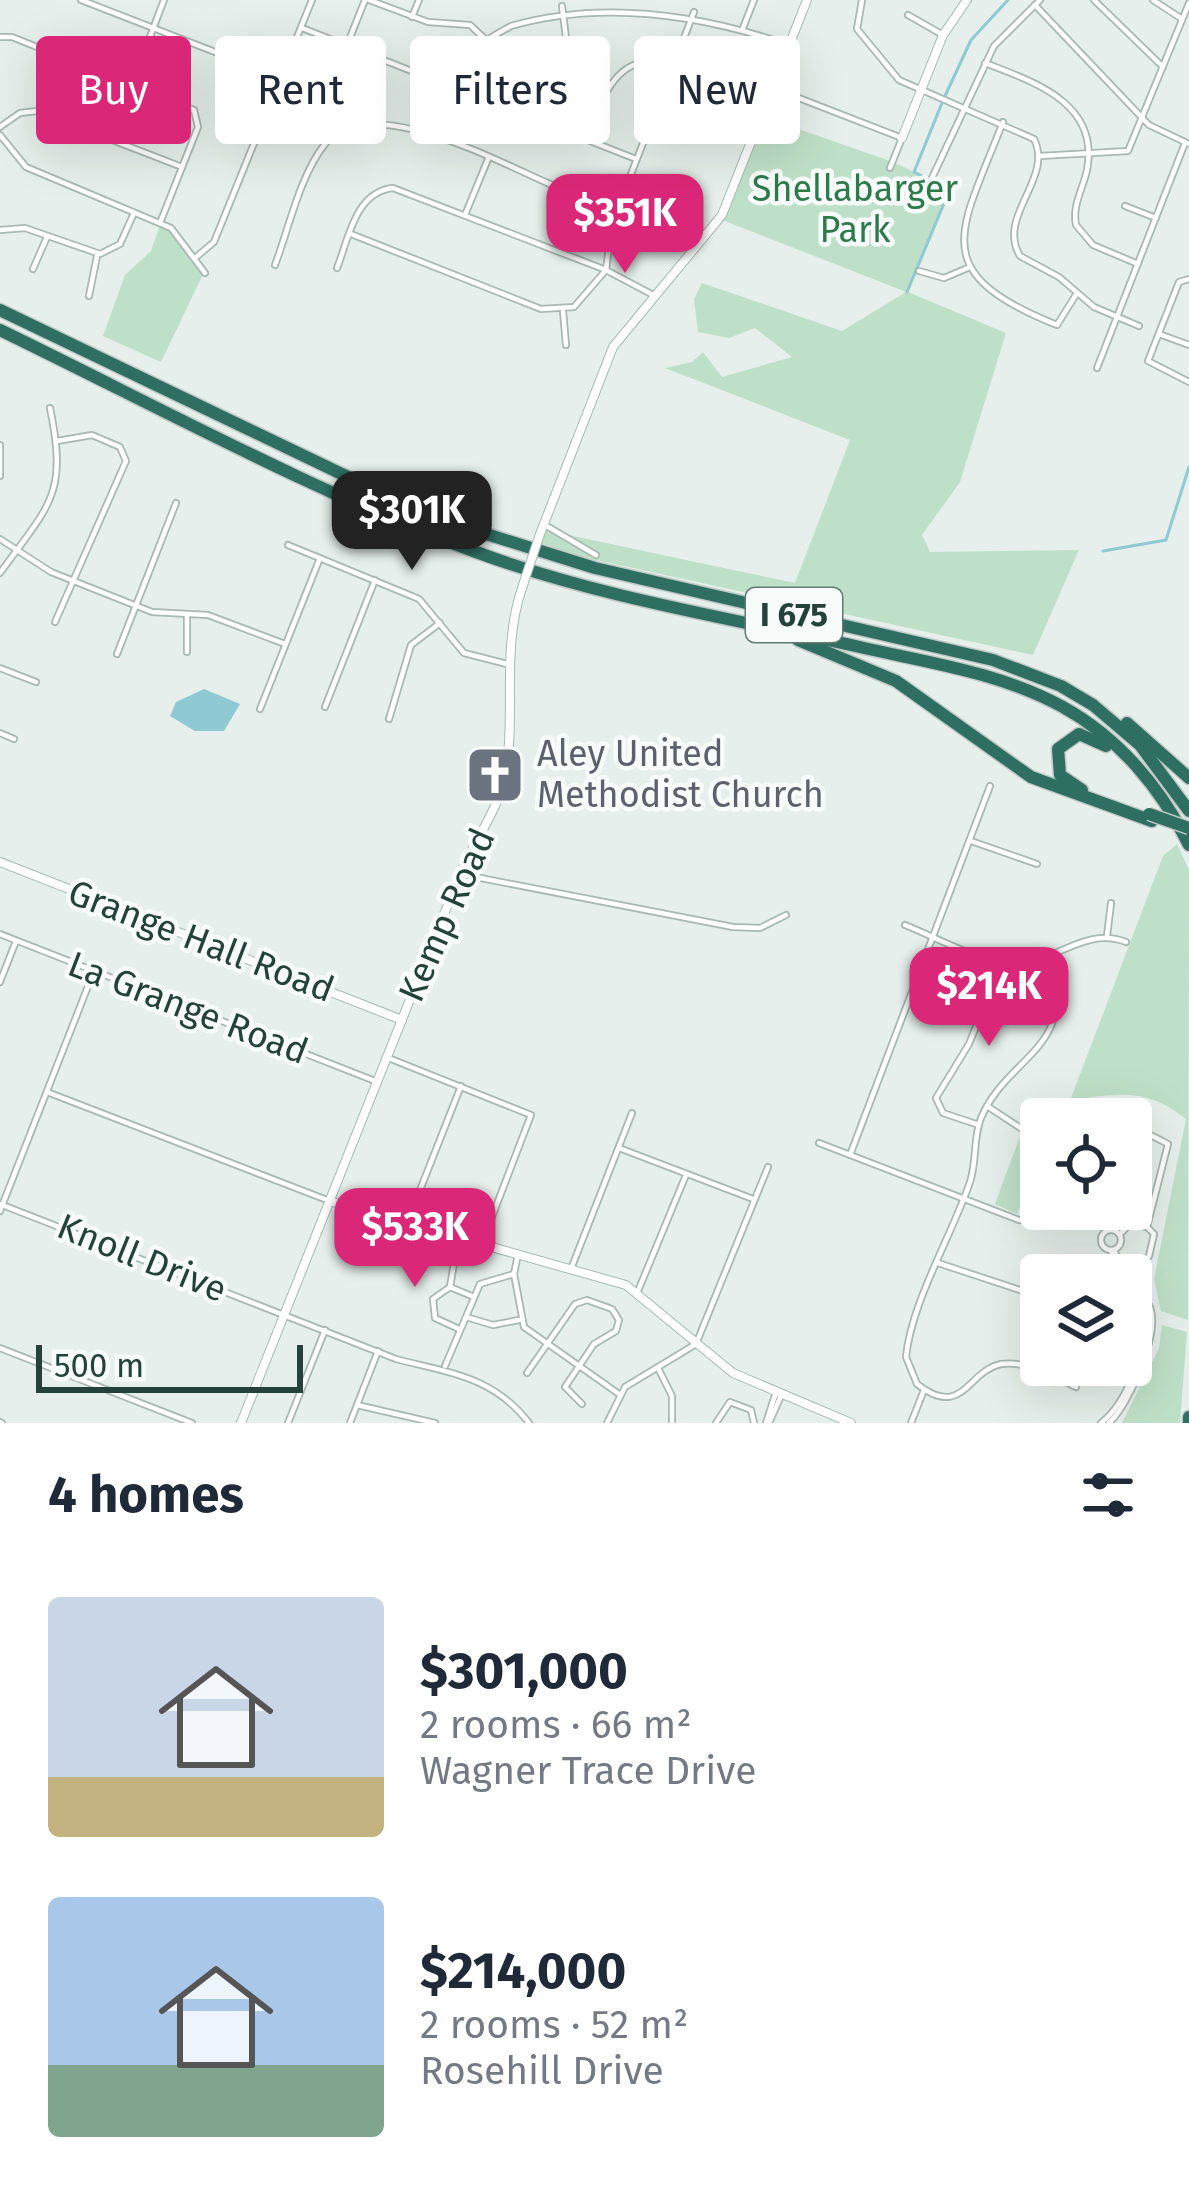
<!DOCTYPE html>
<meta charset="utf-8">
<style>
body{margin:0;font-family:"Fira Sans",sans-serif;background:#f6f6f7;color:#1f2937;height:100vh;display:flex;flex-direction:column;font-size:45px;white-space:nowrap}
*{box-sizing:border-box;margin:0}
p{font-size:39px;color:#747a83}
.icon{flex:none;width:66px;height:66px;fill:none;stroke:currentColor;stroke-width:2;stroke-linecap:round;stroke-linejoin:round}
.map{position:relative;height:1423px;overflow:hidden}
.panel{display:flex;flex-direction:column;background:#fff;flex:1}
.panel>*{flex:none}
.hud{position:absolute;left:36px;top:36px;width:1119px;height:108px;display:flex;gap:24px}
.fabs{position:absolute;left:1020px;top:1098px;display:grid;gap:24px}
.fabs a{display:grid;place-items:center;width:132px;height:132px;border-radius:12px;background:#fff;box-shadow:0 12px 48px #0002;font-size:60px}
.scale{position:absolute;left:36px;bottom:30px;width:267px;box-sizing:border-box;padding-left:12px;border:6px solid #24423a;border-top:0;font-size:33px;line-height:42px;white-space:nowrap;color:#24423a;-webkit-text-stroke:9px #f7fbf9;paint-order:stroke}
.price{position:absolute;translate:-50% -102px;padding:0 27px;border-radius:24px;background:#db2777;color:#fff;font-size:39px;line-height:78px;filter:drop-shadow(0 3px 6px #0008)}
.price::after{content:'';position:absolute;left:50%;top:72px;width:36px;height:27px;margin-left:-18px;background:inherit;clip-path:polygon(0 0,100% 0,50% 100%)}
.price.selected{background:#222;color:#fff}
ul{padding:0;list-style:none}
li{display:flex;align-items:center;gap:36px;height:300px;padding:0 48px}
li span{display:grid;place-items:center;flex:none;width:336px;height:240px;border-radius:12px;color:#555}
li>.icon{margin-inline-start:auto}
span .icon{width:144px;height:144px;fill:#fffc;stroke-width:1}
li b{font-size:51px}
h2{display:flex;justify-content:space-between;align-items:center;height:144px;padding:0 48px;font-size:51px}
.chip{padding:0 42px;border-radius:12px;background:#fff;box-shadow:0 12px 48px #0002;font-size:42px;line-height:108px}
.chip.selected{background:#db2777;color:#fff}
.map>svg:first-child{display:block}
.green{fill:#bfe0c8}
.water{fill:#8ec9d4}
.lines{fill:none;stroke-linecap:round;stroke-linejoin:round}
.stream{stroke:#8ec9d4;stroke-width:3}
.street-casing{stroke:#a8b8b2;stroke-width:8}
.secondary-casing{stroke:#a4bbb3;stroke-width:10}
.highway-casing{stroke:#c2cac8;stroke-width:15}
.street{stroke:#fff;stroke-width:4.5}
.secondary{stroke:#fff;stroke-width:8}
.highway{stroke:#2f6f62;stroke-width:12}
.secondary-bridge-casing{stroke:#a4bbb3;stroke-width:10;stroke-linecap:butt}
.highway-bridge-casing{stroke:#c2cac8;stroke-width:15;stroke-linecap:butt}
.secondary-bridge{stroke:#fff;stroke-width:8}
.highway-bridge{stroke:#2f6f62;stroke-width:12}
.labels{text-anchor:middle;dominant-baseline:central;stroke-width:9;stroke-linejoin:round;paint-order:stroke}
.shield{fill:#f7fbf9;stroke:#637a73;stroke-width:3}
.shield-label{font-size:33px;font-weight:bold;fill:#24423a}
.park-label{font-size:36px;fill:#2d7a4b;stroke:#f7fbf9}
.worship-label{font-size:36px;fill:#5b616d;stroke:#f7fbf9;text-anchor:start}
.street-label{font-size:36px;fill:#24423a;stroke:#f7fbf9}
</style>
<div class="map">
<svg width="1189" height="1423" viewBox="0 0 1189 1423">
<rect width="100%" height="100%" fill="#e6efeb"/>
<g class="green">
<polygon points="761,116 893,162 950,189 908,292 1006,333 960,482 922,535 930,552 1079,550 1033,655 541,548 545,530 795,583 850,440 665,368 692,362 703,352 722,377 792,357 755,328 729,338 698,332 694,299 702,283 842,331 906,292 720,219"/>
<polygon points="160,225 174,232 203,274 161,362 103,336 125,275 151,251"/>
<path d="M1177,844L1189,870L1188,1320L1161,1311L1154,1279L1186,1119C1153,1093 1132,1092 1090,1097L1082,1119H1063L1163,856Z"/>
<polygon points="1041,1121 1041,1153 1017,1214 995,1204 1019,1139"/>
<polygon points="1162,1325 1187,1332 1180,1423 1122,1423 1159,1348"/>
</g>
<polygon class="water" points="204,689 240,704 224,731 195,731 170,716 176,702"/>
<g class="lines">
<g class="stream">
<polyline points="945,96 971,40 1008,0"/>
<polyline points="907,292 950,189 914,172 942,103"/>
<polyline points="1103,551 1166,540 1189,467"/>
</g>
<defs>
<g id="street">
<polyline points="81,0 277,76"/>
<polyline points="369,0 428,22 470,25 486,40"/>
<path d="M862,0L857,29L899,80L1034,139C1054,179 996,216 1020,256L1059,277L1094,307L1139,326"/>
<polyline points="1094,0 1163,67"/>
<polyline points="1153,0 1182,19"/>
<polyline points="1035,5 1149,125 1189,144"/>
<polyline points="908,15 943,35"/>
<polyline points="412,17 419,0"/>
<polyline points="302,28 636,159"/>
<polyline points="743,28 754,0"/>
<polyline points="0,37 12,37 194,110 198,127 160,223"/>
<polyline points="347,45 365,0"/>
<path d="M985,63C1034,82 1100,103 1087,170C1083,189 1072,205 1076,225L1093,245L1138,264"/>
<polyline points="548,69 561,67 568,54 562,6"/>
<polyline points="132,84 164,0"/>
<polyline points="773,88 902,138 890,168"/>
<path d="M607,91C623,64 644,55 673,67"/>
<polyline points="332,98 346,126"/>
<path d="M1003,122C960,233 925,272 1057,325L1077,293"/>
<polyline points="0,127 20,113 37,111 182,167"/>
<polyline points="0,135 26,167 171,228 205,273"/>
<path d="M438,139C449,112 456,77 474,53C484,40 497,34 511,26C603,0 698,14 789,45"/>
<polyline points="1040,156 1128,151 1189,3"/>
<polyline points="931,180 994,46 1040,0"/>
<polyline points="1125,206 1156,218"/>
<polyline points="615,214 654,234"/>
<polyline points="465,215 488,159"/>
<polyline points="0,230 25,228 100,254 120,244 134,213"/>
<polyline points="351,234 541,309 574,307 606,270 612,223 694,12"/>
<polyline points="195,258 214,242 312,0"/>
<path d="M275,265C289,228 300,175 325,144C369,88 505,166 559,188"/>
<path d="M337,268C349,238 355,192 393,188L606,270L655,296"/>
<polyline points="33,269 47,237"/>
<polyline points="919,271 944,278 970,267"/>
<polyline points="1189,279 1179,282 1148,361 1189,382"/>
<polyline points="89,296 97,256"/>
<polyline points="563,311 566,345"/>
<polyline points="1159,334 1189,345"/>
<polyline points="1097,368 1185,143"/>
<polyline points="0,445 0,476"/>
<polyline points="545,525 596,555"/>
<polyline points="0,539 51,572 152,612 208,615 285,644"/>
<polyline points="288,545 419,599 464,653 507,664"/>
<path d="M0,573C50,504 68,495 50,408"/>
<polyline points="187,616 187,652"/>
<polyline points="55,622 126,461 120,447 92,435 57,441"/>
<polyline points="117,654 176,503"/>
<polyline points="0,668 36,682"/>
<polyline points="325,707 375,580"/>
<polyline points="260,709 320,558"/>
<polyline points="389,719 411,645 440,623"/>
<polyline points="0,733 14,739"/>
<polyline points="971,841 1037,864"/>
<polyline points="460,874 733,927 760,928 786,915"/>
<path d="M905,925C938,938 980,963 1015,963C1056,963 1085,926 1126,942"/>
<polyline points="0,934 375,1081"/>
<polyline points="1107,936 1111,903"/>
<path d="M1048,957C1081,1049 1008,1054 981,1118C973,1138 977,1161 970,1182C952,1235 911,1303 906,1357L917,1384C963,1420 967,1371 1001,1364C1026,1360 1054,1377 1076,1387"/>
<polyline points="0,982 16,941"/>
<polyline points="386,1057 531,1115 482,1243"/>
<polyline points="47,1092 327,1200"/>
<polyline points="987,1106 1022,1129"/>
<polyline points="979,1125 943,1113 936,1098 969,1044 1002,962"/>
<polyline points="819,1143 1019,1220"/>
<polyline points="619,1148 753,1199"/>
<polyline points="850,1155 990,786"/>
<path d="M0,1204L396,1359C449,1373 493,1376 529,1423"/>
<polyline points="1086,1209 1085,1216 1103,1219 1108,1229"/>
<polyline points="0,1211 94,971"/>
<polyline points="407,1223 461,1086"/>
<polyline points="1147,1227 1154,1234 1149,1256"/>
<circle cx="1111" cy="1240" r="10"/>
<polyline points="1120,1234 1130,1224 1147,1227 1168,1144 1131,1125"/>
<polyline points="1111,1250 1117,1275"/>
<polyline points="1115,1252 1122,1275"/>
<polyline points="518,1254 514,1274 524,1327 619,1394"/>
<polyline points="938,1263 1041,1297"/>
<polyline points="571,1269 632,1113"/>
<polyline points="450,1287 456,1251"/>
<polyline points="638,1291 686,1175"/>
<polyline points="466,1317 493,1325 519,1320"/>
<polyline points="459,1329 435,1318 433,1299 450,1287 474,1297"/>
<polyline points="0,1348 192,1423"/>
<polyline points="445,1366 480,1284 514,1274"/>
<polyline points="658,1368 672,1396 672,1423"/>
<polyline points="527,1373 575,1304 587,1300 612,1309 619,1320 616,1331 594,1344 565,1387 582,1404"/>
<polyline points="357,1405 435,1423"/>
<polyline points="0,1422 2,1423"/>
<polyline points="288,1423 325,1330"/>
<polyline points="350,1423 378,1351"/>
<polyline points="607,1423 625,1387 696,1344 768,1167"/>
<polyline points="716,1423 730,1402 751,1410 754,1423"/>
<polyline points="766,1423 776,1392"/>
<polyline points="769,1423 781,1396"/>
<polyline points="911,1423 924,1390"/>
<path d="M1101,1423C1125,1405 1150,1346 1147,1316C1147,1305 1138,1299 1131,1291"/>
<path d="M1109,1423C1129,1405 1160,1334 1150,1307C1146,1298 1138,1292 1131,1285"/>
</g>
<g id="secondary">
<polyline points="902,138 943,35 967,0"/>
<polyline points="540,534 613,347 722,215 807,0"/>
<polyline points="0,862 402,1020"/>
<polyline points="329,1201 626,1285 733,1373 851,1423"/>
<path d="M241,1423L460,874C474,841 499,809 506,773C516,711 501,650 522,588"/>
</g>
<g id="highway">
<polyline points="0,310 396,500 467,528 595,568 993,660 1061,686 1093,705 1140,745 1189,811"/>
<path d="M0,330C157,406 313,492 476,552C600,598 735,619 864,648C931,663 1001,673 1063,707C1119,738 1161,788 1189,845"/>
<polyline points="798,640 896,681 1031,777 1152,821"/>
<polyline points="1127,723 1189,778"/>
<polyline points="1082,790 1060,775 1058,749 1079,734 1106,746"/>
<polyline points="1189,1423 1189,1417"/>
</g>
</defs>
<use href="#street" class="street-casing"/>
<use href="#secondary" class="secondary-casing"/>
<use href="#highway" class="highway-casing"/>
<use href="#street" class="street"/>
<use href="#secondary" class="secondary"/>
<use href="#highway" class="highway"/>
<defs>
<polyline id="secondary-bridge" points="522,588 540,534"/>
<polyline id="highway-bridge" points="1149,814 1189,828"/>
</defs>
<use href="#secondary-bridge" class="secondary-bridge-casing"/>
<use href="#highway-bridge" class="highway-bridge-casing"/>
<use href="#secondary-bridge" class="secondary-bridge"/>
<use href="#highway-bridge" class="highway-bridge"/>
</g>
<defs>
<symbol id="church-square" viewBox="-11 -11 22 22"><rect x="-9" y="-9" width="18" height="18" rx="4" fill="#6b7280" stroke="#f7fbf9"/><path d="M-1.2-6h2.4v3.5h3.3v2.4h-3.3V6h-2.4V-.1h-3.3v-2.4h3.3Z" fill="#fff"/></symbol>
</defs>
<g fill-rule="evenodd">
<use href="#church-square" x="462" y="742" width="66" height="66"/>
</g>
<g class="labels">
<rect class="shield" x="746" y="588" width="96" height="54" rx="9"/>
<g class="shield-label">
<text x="794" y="615">I 675</text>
</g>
<g class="park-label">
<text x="855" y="189">Shellabarger<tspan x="855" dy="41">Park</tspan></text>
</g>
<g class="worship-label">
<text x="537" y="754">Aley United<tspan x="537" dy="41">Methodist Church</tspan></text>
</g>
<g class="street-label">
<text transform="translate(447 915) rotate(-66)">Kemp Road</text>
<text transform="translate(201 941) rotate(21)">Grange Hall Road</text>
<text transform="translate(188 1008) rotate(21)">La Grange Road</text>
<text transform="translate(142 1258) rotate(22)">Knoll Drive</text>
</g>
</g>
</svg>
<div class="fabs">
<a><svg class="icon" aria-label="locate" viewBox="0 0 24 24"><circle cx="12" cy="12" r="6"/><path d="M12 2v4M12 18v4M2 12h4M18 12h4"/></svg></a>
<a><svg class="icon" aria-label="layers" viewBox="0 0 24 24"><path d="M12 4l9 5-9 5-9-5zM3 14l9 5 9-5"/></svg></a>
</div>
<div class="scale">500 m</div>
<b class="price" style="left:625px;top:276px">$351K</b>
<b class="price selected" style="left:412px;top:573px">$301K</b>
<b class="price" style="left:989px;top:1049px">$214K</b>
<b class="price" style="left:415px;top:1290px">$533K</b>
<div class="hud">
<a class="chip selected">Buy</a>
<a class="chip">Rent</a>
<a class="chip">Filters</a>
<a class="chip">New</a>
</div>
</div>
<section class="panel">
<h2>4 homes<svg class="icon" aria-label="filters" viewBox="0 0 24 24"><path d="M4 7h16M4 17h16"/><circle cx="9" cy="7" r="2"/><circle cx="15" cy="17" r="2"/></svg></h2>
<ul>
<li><span style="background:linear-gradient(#c9d6e8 75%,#c2b280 0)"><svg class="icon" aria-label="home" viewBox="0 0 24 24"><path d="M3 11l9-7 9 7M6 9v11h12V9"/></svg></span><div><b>$301,000</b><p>2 rooms · 66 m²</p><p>Wagner Trace Drive</p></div></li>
<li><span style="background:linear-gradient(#a9c7e8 70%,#7fa58c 0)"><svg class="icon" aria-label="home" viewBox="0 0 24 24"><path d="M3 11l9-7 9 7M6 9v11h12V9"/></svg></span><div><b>$214,000</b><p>2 rooms · 52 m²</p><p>Rosehill Drive</p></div></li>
</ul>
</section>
